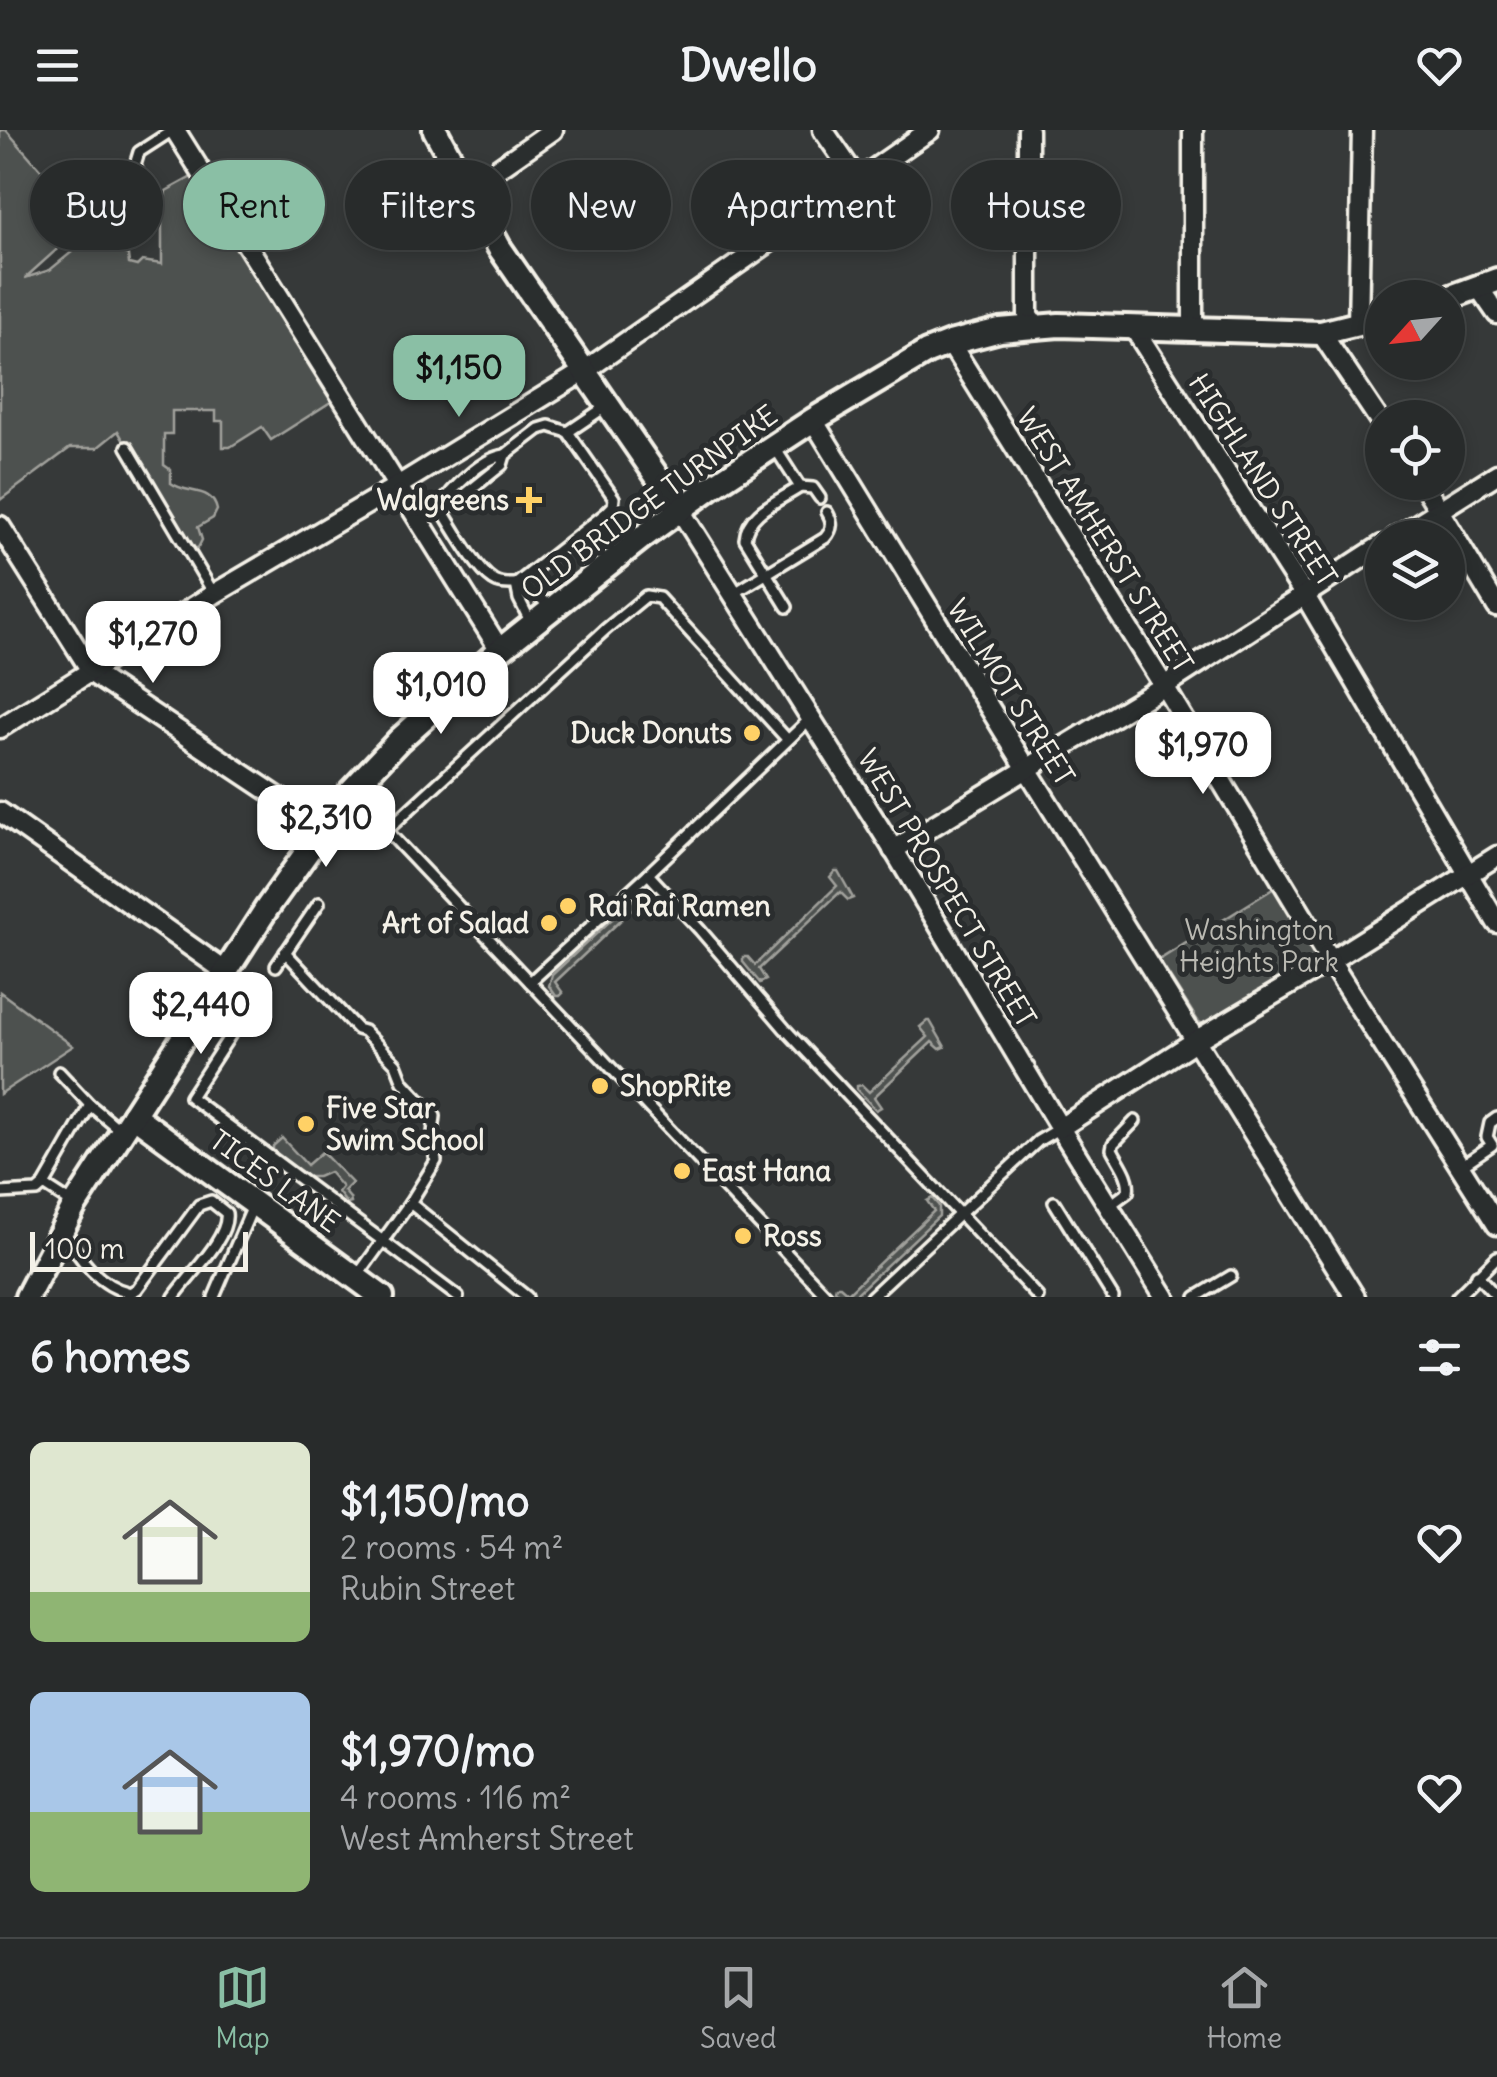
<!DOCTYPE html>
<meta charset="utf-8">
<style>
body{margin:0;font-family:Delius,sans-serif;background:#343737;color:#f1f3f6;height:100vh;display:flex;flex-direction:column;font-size:38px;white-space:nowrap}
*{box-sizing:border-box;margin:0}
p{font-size:32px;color:#a5a7a9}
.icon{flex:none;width:55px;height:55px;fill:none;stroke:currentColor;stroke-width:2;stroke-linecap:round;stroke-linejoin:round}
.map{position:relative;height:1167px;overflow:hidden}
.side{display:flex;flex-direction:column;background:#282b2b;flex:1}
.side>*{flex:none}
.top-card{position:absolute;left:30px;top:30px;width:1438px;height:90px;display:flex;gap:20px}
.needle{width:65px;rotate:243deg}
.buttons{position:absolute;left:1365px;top:150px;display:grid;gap:20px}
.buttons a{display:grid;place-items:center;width:100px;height:100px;border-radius:50%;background:#282b2b;box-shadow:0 5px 15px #0003,0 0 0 2px #444747;font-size:50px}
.scale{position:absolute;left:30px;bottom:25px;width:218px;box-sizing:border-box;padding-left:10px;border:5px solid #f4f1e8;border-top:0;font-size:28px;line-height:35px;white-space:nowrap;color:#f4f1e8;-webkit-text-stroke:8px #2a2d2e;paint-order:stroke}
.price{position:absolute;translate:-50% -85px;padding:0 22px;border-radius:20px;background:#fff;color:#222;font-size:32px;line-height:65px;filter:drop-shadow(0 2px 5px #0008)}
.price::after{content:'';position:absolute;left:50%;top:60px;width:30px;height:22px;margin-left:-15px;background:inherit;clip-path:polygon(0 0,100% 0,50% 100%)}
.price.current{background:#8abfa5;color:#111}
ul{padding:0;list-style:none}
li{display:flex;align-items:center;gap:30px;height:250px;padding:0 30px}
li span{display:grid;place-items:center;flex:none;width:280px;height:200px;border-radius:15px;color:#555}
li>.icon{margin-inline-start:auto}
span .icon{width:120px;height:120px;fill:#fffc;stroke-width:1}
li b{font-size:42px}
h2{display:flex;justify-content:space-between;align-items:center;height:120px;padding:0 30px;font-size:42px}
.pill{padding:0 35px;border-radius:45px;background:#282b2b;box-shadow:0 5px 15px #0003,0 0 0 2px #444747;font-size:35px;line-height:90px}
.pill.current{background:#8abfa5;color:#111}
header{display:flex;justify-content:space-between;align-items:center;height:130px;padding:0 30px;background:#282b2b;font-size:45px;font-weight:700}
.dock{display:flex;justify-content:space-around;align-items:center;height:140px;border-top:2px solid #444747;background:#282b2b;font-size:28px;color:#a5a7a9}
.dock a{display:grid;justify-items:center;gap:5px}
.dock .current{color:#8abfa5}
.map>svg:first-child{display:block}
.green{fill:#4e514f;stroke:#a1a19c;stroke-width:2.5}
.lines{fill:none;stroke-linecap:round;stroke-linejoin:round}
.service-casing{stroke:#f4f1e8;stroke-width:16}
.minor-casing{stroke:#f4f1e8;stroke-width:25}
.tertiary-casing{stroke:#f4f1e8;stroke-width:30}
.service{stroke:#2a2d2e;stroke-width:9}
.minor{stroke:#2a2d2e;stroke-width:18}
.tertiary{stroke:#2a2d2e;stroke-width:22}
.poi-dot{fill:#ffd166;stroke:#2a2d2e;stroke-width:4}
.labels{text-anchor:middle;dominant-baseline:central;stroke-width:10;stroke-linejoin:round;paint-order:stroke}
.street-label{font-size:28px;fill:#f4f1e8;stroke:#2a2d2e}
.poi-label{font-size:28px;font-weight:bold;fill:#f4f1e8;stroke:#2a2d2e;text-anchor:start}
.park-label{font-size:28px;fill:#bab9b2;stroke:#2a2d2e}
</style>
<header><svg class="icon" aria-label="menu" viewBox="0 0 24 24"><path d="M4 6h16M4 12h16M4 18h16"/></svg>Dwello<svg class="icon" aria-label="heart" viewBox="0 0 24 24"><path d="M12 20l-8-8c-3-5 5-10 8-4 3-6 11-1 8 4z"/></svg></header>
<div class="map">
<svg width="1497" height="1167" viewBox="0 0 1497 1167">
<rect width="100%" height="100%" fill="#363939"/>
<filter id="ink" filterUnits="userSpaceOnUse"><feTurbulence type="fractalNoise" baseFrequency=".01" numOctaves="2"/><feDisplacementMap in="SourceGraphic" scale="20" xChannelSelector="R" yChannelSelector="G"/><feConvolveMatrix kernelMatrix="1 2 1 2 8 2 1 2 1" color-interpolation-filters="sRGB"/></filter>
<g filter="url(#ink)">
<g class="green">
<path d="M0,0H6L75,79L74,104L25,148L50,140L79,116L94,117L95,108L108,109L119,121L128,125L129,134L137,136L142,131L162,134V87L166,61L201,42L340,266L271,310L262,297L230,317H223V291H216V281H172V304H164V335L171,340V353C187,365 212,356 217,380L213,388L198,397L202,410L198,418H187L118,301L97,318H70L0,370Z"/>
<polygon points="835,741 838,741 853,768 848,770 840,762 759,839 766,850 760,853 743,832 743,827 748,827 755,835 837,756 830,747"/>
<polygon points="1276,757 1316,820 1314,829 1206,897 1198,891 1159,830"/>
<polygon points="646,762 657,770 656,774 650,780 640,772 555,852 563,863 560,866 556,866 549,856 552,845 640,763"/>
<polygon points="0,862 73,916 0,964"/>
<polygon points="927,891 930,891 945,917 940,919 932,912 874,967 881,977 876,980 857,960 857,956 862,955 869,962 928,907 920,897"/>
<polygon points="282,1008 307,1035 322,1022 352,1053 344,1061 350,1068 351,1073 347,1074 338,1062 342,1057 329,1042 318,1047 308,1047 273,1021 273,1016"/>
<polygon points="932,1068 939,1076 939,1086 855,1165 841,1166 835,1160 836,1156 840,1156 848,1163 934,1081 927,1071"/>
</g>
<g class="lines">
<defs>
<g id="service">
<polyline points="114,106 150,84 151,78 135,35 139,22 173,0"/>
<polyline points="568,302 605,277"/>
<polyline points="127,317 214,464"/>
<path d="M775,318L800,357C779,371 747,382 745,409L787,477"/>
<polyline points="800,357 813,358 820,368"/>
<path d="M440,377C451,359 483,327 505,325"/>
<path d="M421,390L440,377L452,375L502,335L505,325L539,299L549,296L568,302L614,368L613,376L606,383L516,454C508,454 500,455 493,450C475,438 453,397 440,377"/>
<path d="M733,464L825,408C833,399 833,392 827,382"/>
<polyline points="531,493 519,469 516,454 532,460 550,477"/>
<polyline points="352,664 828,1167"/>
<polyline points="387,700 606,499 646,466 659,468 787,609"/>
<polyline points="648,744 700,800 785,899 1038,1167"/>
<polyline points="285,822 357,899 364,901 396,934 403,952 435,986 432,1012 436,1031 410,1073 358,1145"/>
<polyline points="276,836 319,773"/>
<polyline points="530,852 648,744 811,588"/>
<polyline points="246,881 190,967 458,1167"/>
<polyline points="59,942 90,975 120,1000"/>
<polyline points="1461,1036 1492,1015 1487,1007 1490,993 1497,988"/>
<polyline points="44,1055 75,1075"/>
<polyline points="0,1063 37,1061 44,1055 90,975"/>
<polyline points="1054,1072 1113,1167"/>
<polyline points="410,1073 527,1167"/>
<path d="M1109,1076L1128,1062C1131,1047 1119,1033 1112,1019L1113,1014L1135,991"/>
<path d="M65,1103C80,1130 99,1156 130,1163L137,1159L199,1075L211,1071L226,1083C230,1108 188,1146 174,1167"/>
<polyline points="1477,1145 1497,1167"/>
<polyline points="214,1167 253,1076"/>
<polyline points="871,1167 1038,1011 1060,998"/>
<polyline points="1196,1167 1231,1146"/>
<polyline points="1457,1167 1497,1127"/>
</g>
<g id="minor">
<polyline points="175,0 500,520"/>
<polyline points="823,0 857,49"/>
<polyline points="1028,0 1028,186 1035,196"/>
<polyline points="410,95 467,60 553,0"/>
<polyline points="1479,158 1497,184"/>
<polyline points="1358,195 1362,0"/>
<polyline points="1133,197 1304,464 1497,793"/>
<polyline points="1193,200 1193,0"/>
<polyline points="1321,203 1382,294"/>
<polyline points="950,213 1164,556 1330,831 1497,1095"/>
<polyline points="813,290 1027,639 1355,1167"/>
<polyline points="1422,352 1497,477"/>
<polyline points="680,380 895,722 1060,998 1165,1167"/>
<polyline points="0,396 93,544 323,697"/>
<polyline points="1395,408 1497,344"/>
<polyline points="0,598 214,464 396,357 583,242 930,0"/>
<polyline points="0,682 225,841"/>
<polyline points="893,720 1164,556 1382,415"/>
<polyline points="1060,998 1195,911 1330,831 1497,726"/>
</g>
<g id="tertiary">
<polyline points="435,0 499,117 680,380"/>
<polyline points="1448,168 1497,150"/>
<polyline points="133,985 382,1167"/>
<polyline points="27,1167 75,1075 267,778 350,662 399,610 500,520 644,406 710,358 813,290 927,222 950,213 1000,200 1059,195 1321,203 1382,188"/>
</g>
</defs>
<use href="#service" class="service-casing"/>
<use href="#minor" class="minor-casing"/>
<use href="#tertiary" class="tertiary-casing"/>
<use href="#service" class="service"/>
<use href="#minor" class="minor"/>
<use href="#tertiary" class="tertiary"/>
</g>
</g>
<g class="poi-dot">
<path d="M524 355h10v10h10v10h-10v10h-10v-10h-10v-10h10z"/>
<circle cx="752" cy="603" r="10"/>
<circle cx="568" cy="776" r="10"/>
<circle cx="549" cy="793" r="10"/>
<circle cx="600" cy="956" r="10"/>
<circle cx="306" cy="994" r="10"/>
<circle cx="682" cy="1041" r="10"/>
<circle cx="743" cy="1106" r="10"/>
</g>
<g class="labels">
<g class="street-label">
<text transform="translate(1263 350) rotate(57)">HIGHLAND STREET</text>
<text transform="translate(649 372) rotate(-36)">OLD BRIDGE TURNPIKE</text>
<text transform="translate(1105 410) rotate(58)">WEST AMHERST STREET</text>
<text transform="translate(1011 562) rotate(58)">WILMOT STREET</text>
<text transform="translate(947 758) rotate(59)">WEST PROSPECT STREET</text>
<text transform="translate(275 1051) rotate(36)">TICES LANE</text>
</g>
<g class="poi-label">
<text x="509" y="370" text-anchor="end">Walgreens</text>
<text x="732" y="603" text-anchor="end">Duck Donuts</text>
<text x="588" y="776">Rai Rai Ramen</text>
<text x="529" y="793" text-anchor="end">Art of Salad</text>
<text x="620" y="956">ShopRite</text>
<text x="326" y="978">Five Star<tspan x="326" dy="32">Swim School</tspan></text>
<text x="702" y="1041">East Hana</text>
<text x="763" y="1106">Ross</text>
</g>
<g class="park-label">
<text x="1259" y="800">Washington<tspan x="1259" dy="32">Heights Park</tspan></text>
</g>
</g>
</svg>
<div class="buttons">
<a><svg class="needle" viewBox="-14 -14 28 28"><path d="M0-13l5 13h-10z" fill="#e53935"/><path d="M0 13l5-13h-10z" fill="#a5a7a9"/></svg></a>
<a><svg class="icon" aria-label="locate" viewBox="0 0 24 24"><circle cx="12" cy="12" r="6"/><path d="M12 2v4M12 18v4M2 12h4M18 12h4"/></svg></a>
<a><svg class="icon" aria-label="layers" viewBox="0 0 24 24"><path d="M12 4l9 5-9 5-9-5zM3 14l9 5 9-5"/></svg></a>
</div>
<div class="scale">100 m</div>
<b class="price current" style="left:459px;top:290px">$1,150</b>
<b class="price" style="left:153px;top:556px">$1,270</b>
<b class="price" style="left:441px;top:607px">$1,010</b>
<b class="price" style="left:1203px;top:667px">$1,970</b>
<b class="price" style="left:326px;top:740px">$2,310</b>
<b class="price" style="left:201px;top:927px">$2,440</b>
<div class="top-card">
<a class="pill">Buy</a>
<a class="pill current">Rent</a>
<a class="pill">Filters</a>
<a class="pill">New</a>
<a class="pill">Apartment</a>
<a class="pill">House</a>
</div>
</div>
<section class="side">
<h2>6 homes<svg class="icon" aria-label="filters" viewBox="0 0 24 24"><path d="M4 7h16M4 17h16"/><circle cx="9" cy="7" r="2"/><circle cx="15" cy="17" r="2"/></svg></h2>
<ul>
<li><span style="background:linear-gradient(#dfe7d0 75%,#8fb573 0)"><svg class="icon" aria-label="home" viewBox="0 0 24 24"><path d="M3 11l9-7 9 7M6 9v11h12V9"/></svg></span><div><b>$1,150/mo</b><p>2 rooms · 54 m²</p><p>Rubin Street</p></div><svg class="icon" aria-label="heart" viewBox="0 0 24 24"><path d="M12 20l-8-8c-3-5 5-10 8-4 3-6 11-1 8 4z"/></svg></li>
<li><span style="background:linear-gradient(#a9c7e8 60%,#8fb573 0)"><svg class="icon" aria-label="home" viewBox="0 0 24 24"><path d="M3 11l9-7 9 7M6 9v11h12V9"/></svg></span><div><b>$1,970/mo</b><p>4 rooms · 116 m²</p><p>West Amherst Street</p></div><svg class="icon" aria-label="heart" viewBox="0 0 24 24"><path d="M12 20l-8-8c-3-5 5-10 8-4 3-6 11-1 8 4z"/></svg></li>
</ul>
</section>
<nav class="dock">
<a class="current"><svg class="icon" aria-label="map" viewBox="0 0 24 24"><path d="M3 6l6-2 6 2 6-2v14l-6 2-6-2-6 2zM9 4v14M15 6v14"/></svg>Map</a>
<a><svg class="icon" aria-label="saved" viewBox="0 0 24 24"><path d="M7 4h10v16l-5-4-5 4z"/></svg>Saved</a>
<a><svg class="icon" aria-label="home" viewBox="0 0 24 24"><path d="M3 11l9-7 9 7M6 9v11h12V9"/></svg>Home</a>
</nav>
